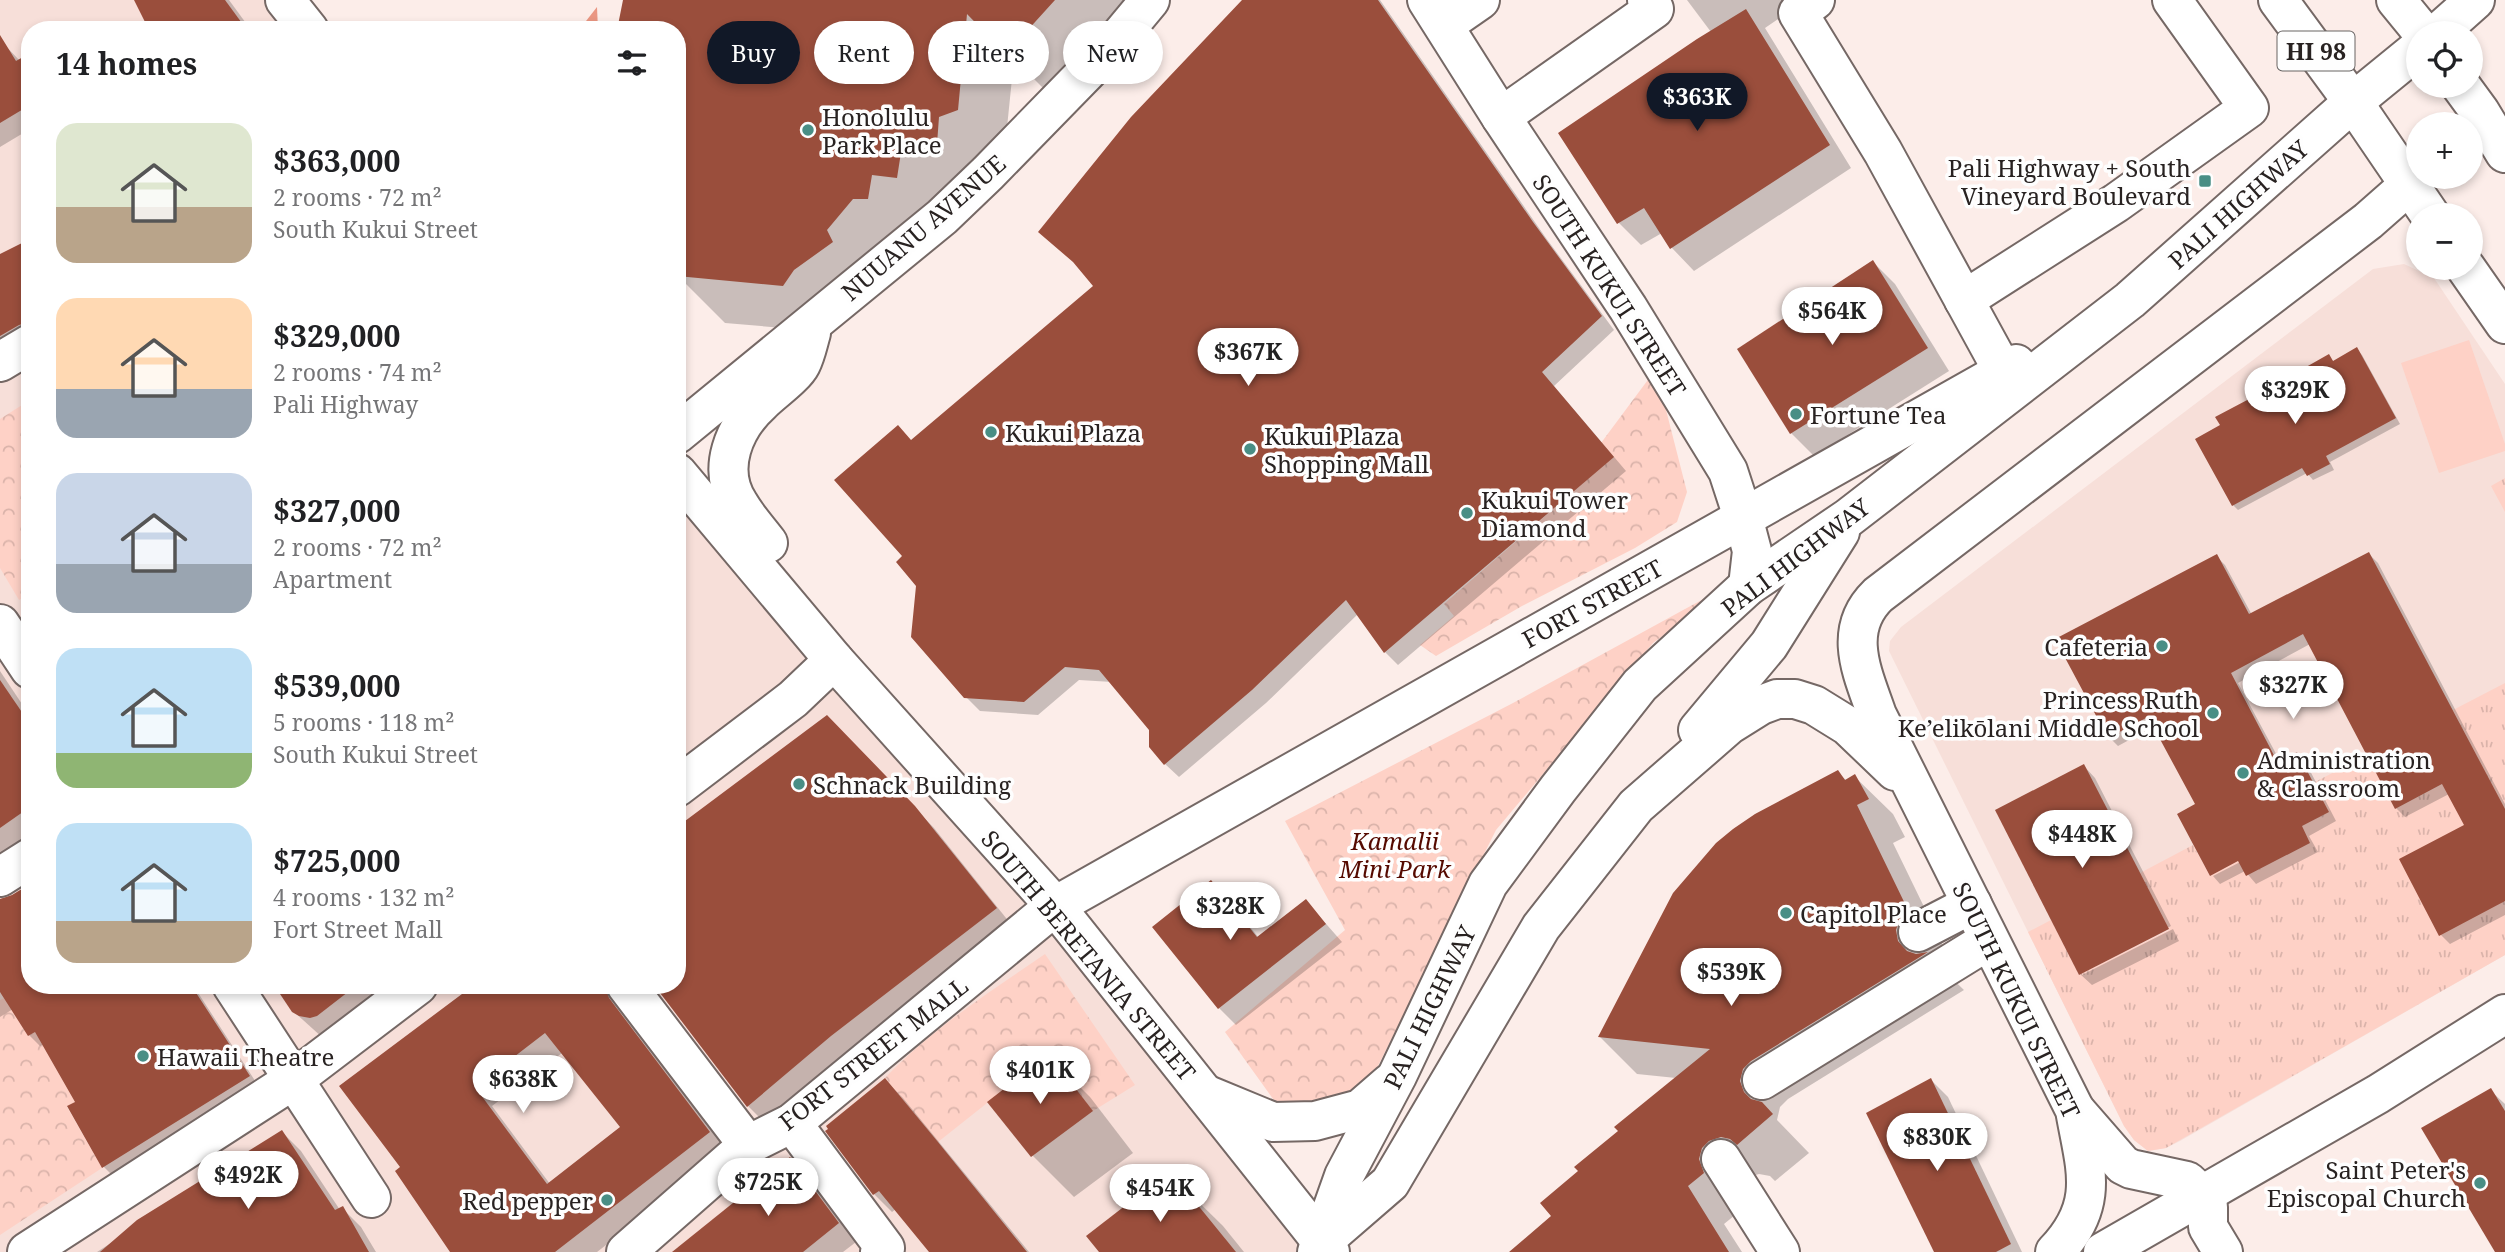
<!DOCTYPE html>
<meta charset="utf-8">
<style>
body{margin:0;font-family:"Noto Serif",serif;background:#f6f6f6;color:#202124;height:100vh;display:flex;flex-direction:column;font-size:26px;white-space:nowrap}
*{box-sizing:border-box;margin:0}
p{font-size:23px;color:#757577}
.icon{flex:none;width:38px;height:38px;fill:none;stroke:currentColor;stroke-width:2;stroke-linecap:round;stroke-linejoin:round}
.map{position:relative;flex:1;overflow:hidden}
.drawer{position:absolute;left:21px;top:21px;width:665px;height:973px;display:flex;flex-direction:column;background:#fff;border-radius:28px;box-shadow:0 4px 10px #0003}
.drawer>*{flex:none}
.top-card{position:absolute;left:707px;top:21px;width:665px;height:63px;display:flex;gap:14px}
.buttons{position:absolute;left:2406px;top:21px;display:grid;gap:14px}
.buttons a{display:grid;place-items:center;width:77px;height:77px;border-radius:50%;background:#fff;box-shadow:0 4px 10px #0003;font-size:35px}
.price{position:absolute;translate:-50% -60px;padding:0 16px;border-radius:24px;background:#fff;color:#222;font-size:23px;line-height:46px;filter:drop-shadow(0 2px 4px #0008)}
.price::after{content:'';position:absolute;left:50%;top:42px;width:21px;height:16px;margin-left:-10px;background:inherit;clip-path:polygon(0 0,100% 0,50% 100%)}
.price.current{background:#111827;color:#fff}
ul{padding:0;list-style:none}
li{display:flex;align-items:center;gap:21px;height:175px;padding:0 35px}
li span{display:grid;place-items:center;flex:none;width:196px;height:140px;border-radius:21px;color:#555}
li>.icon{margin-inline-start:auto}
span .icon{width:84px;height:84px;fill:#fffc;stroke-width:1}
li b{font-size:30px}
h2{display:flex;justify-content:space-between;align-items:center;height:84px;padding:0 35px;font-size:30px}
.tag{padding:0 24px;border-radius:32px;background:#fff;box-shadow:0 4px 10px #0003;font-size:24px;line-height:63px}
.tag.current{background:#111827;color:#fff}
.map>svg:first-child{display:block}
.built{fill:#f7dfd9}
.grass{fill:url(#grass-tufts)}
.park{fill:url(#park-crowns)}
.pitch{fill:#fed1c6}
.water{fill:#ea9682}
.shadow{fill:#0003;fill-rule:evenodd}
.building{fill:#9a4e3c;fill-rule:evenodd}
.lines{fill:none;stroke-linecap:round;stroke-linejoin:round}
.minor-casing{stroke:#756865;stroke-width:42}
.major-casing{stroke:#756865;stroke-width:42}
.minor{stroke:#fff;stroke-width:38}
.major{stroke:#fff;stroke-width:38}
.poi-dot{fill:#498e85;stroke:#fefefe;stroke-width:2.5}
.labels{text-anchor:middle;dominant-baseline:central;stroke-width:7;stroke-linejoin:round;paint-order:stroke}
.shield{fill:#fefefe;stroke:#686463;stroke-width:2}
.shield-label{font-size:23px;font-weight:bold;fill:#282221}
.poi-label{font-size:24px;fill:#282221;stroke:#fefefe;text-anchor:start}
.street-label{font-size:24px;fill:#282221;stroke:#fefefe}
.park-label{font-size:24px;font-style:italic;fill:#550a00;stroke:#fefefe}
</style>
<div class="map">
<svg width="2505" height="1252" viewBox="0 0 2505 1252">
<defs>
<pattern id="grass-tufts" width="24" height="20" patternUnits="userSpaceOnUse" patternTransform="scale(1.75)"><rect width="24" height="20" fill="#fed1c6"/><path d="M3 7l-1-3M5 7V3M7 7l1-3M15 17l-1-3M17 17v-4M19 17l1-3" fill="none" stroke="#dab3aa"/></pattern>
<pattern id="park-crowns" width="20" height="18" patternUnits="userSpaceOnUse" patternTransform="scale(1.75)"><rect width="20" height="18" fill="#fed1c6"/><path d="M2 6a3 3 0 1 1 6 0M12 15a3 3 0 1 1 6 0" fill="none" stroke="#dab3aa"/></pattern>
</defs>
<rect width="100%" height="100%" fill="#fcede9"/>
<g class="built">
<polygon points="0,0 287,0 311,30 30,30 30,985 677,985 677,473 1329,1252 0,1252"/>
<polygon points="2404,264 2434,278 2505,384 2505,955 2180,1141 2166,1148 2148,1151 2134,1140 2124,1126 1889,651 1890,641 1901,627 2373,269"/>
</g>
<g class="grass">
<polygon points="2505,478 2505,512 2491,486"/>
<polygon points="2505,683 2505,955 2166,1148 2148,1151 2134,1140 2124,1126 2028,932 2051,920 2079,975 2169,930 2140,873 2193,845 2210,876 2238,861 2246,876 2310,843 2302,826 2328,812 2313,783 2367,755 2395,809 2481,764 2453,710"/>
</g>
<g class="park">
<polygon points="1653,373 1665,406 1687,492 1677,522 1635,548 1522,606 1436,656 1420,645 1454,616 1444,604 1613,457 1601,443"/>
<polygon points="30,400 30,594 19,600 0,568 0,419"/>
<polygon points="1718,591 1721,593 1653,643 1496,830 1361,1100 1281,1110 1225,1032 1345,930 1285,821 1513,703"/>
<path d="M1045,954L1135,1085L1093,1111L1049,1054L938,1142L885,1078C934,1027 987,994 1045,954Z"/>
<polygon points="4,998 28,1036 35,1032 75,1102 67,1107 102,1168 0,1235 0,1000"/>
</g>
<polygon class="pitch" points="2469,340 2505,444 2505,451 2439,473 2401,363"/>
<polygon class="water" points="597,7 598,30 579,30"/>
<g class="shadow">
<polygon points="143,0 229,0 251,30 152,30"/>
<polygon points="625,0 1144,0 1054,99 1014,59 1004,157 831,332 725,323 677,275 677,30"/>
<polygon points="1245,0 1380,0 1546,238 1614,330 1554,386 1626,471 1398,665 1385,652 1358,614 1266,703 1179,777 1165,764 1151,729 1112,682 1079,680 1038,715 980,711 966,697 905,556 912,441 1095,286"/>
<polygon points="1687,0 1806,0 1765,28 1851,168 1694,271 1672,248 1662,233 1641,245 1619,223 1711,32"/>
<polygon points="0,40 20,61 30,55 30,129 0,147"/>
<polygon points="30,241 30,353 0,375 0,256"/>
<polygon points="1873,262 1895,284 1949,371 1814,456 1791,433 1740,349"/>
<polygon points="2357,349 2362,355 2400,424 2330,462 2334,470 2313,480 2307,473 2238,510 2233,505 2222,426 2250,400 2256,406 2298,383 2329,357 2334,362"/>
<polygon points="2369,554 2378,563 2505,804 2505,915 2450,944 2441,935 2466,826 2449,794 2405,817 2396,808 2310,644 2238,683 2281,763 2297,755 2306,763 2336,821 2309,836 2318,852 2256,884 2245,871 2220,884 2213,876 2246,859 2245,855 2211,875 2197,805 2155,726 2118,746 2109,737 2216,556 2225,565 2252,615"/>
<polygon points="0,671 30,716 30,844 0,865"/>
<polygon points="846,736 934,828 1014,928 767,1125 748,1106 677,985"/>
<polygon points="2084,766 2095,778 2171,926 2082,971 2082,975 2173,929 2179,941 2092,985 2080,974"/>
<polygon points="1837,772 1847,781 1855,777 1893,814 1905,837 1893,843 1945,950 1935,962 1964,990 1788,1099 1780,1107 1777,1120 1809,1153 1775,1181 1770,1176 1759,1174 1746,1178 1740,1211 1724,1224 1742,1252 1512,1252 1554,1217 1581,1172 1676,1078 1637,1074 1600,1037"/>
<polygon points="1211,883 1228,900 1259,938 1306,901 1342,942 1236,1025 1219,1008"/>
<polygon points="12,897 30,985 193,985 259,1087 114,1177 104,1167 77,1102 43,1044 40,1046 29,1035 13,1009 0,1017 0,899"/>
<polygon points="276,985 409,985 323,1038 293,1011"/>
<path d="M477,985H634L622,1007L627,1019L728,1151L597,1252H452L403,1167ZM562,1053L623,1127L550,1184L492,1106Z"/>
<polygon points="1049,1056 1090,1097 1133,1153 1074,1197 1033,1156 989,1102"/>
<polygon points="885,1080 903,1098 1029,1252 931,1252 896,1209 892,1212 874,1194 827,1131"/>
<polygon points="1931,1080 1948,1097 2022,1252 1936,1252"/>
<polygon points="2491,1091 2505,1104 2505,1252 2497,1252"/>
<polygon points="282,1132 301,1151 340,1210 342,1208 361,1227 376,1252 97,1252"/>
<polygon points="790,1160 808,1178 856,1242 843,1252 675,1252"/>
<polygon points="1170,1174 1223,1226 1244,1252 1101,1252"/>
</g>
<g class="building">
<polygon points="134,0 225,0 247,30 149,30"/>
<polygon points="623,0 1055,0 1006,54 967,14 958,110 939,117 937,144 902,146 897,178 872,175 868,199 853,199 827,230 833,242 794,270 783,286 677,276 677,30 617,30"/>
<polygon points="1242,0 1378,0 1533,222 1602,316 1542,372 1614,457 1384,653 1346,600 1252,690 1164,765 1149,747 1149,730 1099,670 1065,667 1024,702 964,698 911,637 916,586 896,562 902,556 834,480 898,425 911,440 1093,286 1073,262 1038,232 1131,117"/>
<polygon points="1746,9 1830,145 1670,249 1644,208 1617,224 1558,133 1697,39"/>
<polygon points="0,35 16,61 30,53 30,105 0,123"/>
<polygon points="30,239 30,322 19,325 0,336 0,254"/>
<polygon points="1873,260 1928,348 1790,434 1737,349"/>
<polygon points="2357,347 2396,418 2326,456 2330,464 2307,476 2302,468 2232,506 2195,439 2220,425 2215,417 2251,398 2254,405 2296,382 2292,375 2329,354 2333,361"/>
<polygon points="2369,552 2505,809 2505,901 2439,936 2399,859 2464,825 2442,784 2395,809 2303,634 2231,673 2278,763 2297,752 2329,812 2302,826 2310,843 2246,876 2238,861 2210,876 2177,814 2195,804 2148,717 2108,738 2055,639 2217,554 2249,614"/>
<polygon points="0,680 30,724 30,807 0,828"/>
<polygon points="827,715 915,806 997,908 831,1036 747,1107 654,985 677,985 677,827"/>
<polygon points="2084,764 2169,929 2079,975 1995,810"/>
<polygon points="1838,770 1845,780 1855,774 1869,799 1857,805 1909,912 1899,921 1896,930 1898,941 1907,951 1916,954 1928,952 1751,1061 1743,1069 1740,1081 1744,1092 1751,1099 1762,1102 1773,1114 1737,1145 1730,1139 1721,1137 1709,1141 1702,1148 1699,1159 1704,1173 1688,1186 1729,1252 1509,1252 1551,1216 1540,1203 1578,1171 1574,1167 1618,1131 1614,1127 1710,1049 1598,1037 1673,893 1716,843 1733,829 1755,814"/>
<polygon points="1211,880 1257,937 1306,899 1326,924 1218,1009 1152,927"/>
<polygon points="30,884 30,985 191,985 250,1076 102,1168 67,1106 75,1102 35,1032 28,1036 0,992 0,899 12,895"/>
<polygon points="274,985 357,985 317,1016 310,1018 299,1016 292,1012"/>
<path d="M474,985H605L609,998L710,1132L555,1252H450L395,1171L400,1167L339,1086ZM545,1033L620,1127L547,1184L475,1087Z"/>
<polygon points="1049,1054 1093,1111 1031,1157 987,1102"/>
<polygon points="885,1078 938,1142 1027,1252 929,1252 879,1191 873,1195 825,1131 828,1129 826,1126"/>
<polygon points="1931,1078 2011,1244 1996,1252 1934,1252 1866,1113"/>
<polygon points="2491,1088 2505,1111 2505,1252 2495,1252 2421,1128"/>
<polygon points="282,1130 335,1210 343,1206 369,1252 100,1252 137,1220"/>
<polygon points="790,1157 839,1223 803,1252 672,1252"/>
<polygon points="1170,1171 1236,1252 1099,1252 1086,1236"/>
</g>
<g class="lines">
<defs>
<g id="minor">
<polyline points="1427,0 1501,117 1628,308 1728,471 1743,517 1752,551 1748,586"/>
<polyline points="1815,0 1798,13 1883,152 2003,371"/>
<polyline points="1444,25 1480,0"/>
<polyline points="1501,117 1654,9 1647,0"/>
<polyline points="1964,300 2116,203 2249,108 2172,0"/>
<polyline points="0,362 30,344"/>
<polyline points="0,624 30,669"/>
<polyline points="1918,932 1972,904"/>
<polyline points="232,985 371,1198"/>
<polyline points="626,985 748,1145"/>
<polyline points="1762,1080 1989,940"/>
<polyline points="792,1123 885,1248 880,1252"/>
<polyline points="1721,1159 1780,1252"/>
<polyline points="2202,1195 2208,1207 2208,1227 2223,1252"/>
<polyline points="626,1252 748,1145 792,1123 1055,906"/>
<polyline points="2103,1252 2378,1094 2505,1014"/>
</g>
<g id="major">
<polyline points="285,0 309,30"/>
<polyline points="2278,0 2353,102 2430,215"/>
<polyline points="2396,0 2423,33"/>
<polyline points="2438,33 2475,0"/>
<polyline points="2461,86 2480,112 2505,153"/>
<polyline points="2466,268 2505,324"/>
<polyline points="677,434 942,217 988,173 1111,47 1150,0"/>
<polyline points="677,473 834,660 1055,906 1330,1252"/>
<path d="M768,543C759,531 747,518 739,504C716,469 734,427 762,402C772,392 795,376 801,364C806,354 808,343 811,333"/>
<polyline points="1698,730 1769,645 1840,532"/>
<polyline points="677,787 793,699 834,660"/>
<polyline points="0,877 30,858"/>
<polyline points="1055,906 2016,364"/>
<polyline points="1205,1094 1273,1122 1315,1121 1360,1109 1390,1083"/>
<polyline points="2076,1111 2123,1165 2131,1169 2187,1181 2202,1195"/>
<polyline points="1323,1241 1390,1183 1541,927 1636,806 1729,725 1761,705 1777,699 1795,699 1814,705 1848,726 1895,771"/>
<polyline points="27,1252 293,1080 418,985"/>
<polyline points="1317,1252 1344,1176 1397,1076 1488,884 1558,789 1640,685 1748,586 1848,518 2130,300 2353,102 2418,49"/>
<path d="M2055,1252C2101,1204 2085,1168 2075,1110L1877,715C1863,674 1841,631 1878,595L2368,221L2418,177"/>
</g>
</defs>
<use href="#minor" class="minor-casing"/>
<use href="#major" class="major-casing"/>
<use href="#minor" class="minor"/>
<use href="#major" class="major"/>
</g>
<g class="poi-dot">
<circle cx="808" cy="130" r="7"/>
<rect x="2198" y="174" width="14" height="14" rx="3.5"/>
<circle cx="1796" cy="414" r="7"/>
<circle cx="991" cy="432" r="7"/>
<circle cx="1250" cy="449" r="7"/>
<circle cx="1467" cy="513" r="7"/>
<circle cx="2162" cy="646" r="7"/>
<circle cx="2213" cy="713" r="7"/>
<circle cx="2243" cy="773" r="7"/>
<circle cx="799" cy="784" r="7"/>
<circle cx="1786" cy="913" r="7"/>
<circle cx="143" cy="1056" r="7"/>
<circle cx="2480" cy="1183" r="7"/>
<circle cx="607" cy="1200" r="7"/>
</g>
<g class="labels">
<rect class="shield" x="2277.5" y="31.5" width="77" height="39" rx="5"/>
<g class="shield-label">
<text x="2316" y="51">HI 98</text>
</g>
<g class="poi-label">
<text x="822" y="116">Honolulu<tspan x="822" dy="28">Park Place</tspan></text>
<text x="2191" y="167" text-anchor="end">Pali Highway + South<tspan x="2191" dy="28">Vineyard Boulevard</tspan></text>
<text x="1810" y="414">Fortune Tea</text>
<text x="1005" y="432">Kukui Plaza</text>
<text x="1264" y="435">Kukui Plaza<tspan x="1264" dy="28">Shopping Mall</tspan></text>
<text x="1481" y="499">Kukui Tower<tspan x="1481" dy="28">Diamond</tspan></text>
<text x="2148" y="646" text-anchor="end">Cafeteria</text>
<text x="2199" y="699" text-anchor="end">Princess Ruth<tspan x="2199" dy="28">Ke’elikōlani Middle School</tspan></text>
<text x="2257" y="759">Administration<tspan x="2257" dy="28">&amp; Classroom</tspan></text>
<text x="813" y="784">Schnack Building</text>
<text x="1800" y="913">Capitol Place</text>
<text x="157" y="1056">Hawaii Theatre</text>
<text x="2466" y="1169" text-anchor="end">Saint Peter's<tspan x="2466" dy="28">Episcopal Church</tspan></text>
<text x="593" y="1200" text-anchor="end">Red pepper</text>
</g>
<g class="street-label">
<text transform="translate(2238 204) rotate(-42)">PALI HIGHWAY</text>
<text transform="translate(923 227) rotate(-41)">NUUANU AVENUE</text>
<text transform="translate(1610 285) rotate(57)">SOUTH KUKUI STREET</text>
<text transform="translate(1795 557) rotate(-37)">PALI HIGHWAY</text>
<text transform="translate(1592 603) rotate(-29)">FORT STREET</text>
<text transform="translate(1089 955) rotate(50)">SOUTH BERETANIA STREET</text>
<text transform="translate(2017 1000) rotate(64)">SOUTH KUKUI STREET</text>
<text transform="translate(1429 1007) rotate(-64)">PALI HIGHWAY</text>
<text transform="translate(873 1053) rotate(-38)">FORT STREET MALL</text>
</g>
<g class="park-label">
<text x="1395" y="840">Kamalii<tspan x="1395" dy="28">Mini Park</tspan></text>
</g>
</g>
</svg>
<div class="buttons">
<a><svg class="icon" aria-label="locate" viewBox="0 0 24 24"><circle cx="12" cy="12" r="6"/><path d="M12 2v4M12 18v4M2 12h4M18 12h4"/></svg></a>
<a>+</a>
<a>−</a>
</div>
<b class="price current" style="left:1697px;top:133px">$363K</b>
<b class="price" style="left:1832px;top:347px">$564K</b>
<b class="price" style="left:1248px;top:388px">$367K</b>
<b class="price" style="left:2295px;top:426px">$329K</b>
<b class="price" style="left:2293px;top:721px">$327K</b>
<b class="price" style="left:2082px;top:870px">$448K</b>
<b class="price" style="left:1230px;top:942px">$328K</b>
<b class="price" style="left:1731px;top:1008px">$539K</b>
<b class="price" style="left:1040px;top:1106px">$401K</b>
<b class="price" style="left:523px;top:1115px">$638K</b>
<b class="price" style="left:1937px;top:1173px">$830K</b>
<b class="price" style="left:248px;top:1211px">$492K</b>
<b class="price" style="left:768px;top:1218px">$725K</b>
<b class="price" style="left:1160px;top:1224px">$454K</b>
<div class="top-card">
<a class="tag current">Buy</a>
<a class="tag">Rent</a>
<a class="tag">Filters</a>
<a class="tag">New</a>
</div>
<section class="drawer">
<h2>14 homes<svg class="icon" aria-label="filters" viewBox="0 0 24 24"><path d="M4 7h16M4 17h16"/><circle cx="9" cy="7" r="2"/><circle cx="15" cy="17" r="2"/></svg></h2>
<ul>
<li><span style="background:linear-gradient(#dfe7d0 60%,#b9a48a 0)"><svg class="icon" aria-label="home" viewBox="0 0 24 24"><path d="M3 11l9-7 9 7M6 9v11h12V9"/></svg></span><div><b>$363,000</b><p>2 rooms · 72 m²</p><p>South Kukui Street</p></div></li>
<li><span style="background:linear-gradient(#ffd9b3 65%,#9aa5b1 0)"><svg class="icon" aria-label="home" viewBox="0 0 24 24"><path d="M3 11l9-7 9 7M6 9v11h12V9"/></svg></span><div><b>$329,000</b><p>2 rooms · 74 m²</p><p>Pali Highway</p></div></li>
<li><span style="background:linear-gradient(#c9d6e8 65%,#9aa5b1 0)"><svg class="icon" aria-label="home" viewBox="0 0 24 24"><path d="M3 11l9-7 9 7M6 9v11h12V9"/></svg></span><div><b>$327,000</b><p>2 rooms · 72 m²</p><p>Apartment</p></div></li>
<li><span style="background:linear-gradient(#bfe0f5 75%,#8fb573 0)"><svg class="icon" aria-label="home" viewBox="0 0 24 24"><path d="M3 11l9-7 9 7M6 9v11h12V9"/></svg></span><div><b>$539,000</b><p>5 rooms · 118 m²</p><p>South Kukui Street</p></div></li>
<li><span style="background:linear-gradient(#bfe0f5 70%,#b9a48a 0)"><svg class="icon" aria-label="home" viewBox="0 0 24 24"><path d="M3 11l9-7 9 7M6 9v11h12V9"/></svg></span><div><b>$725,000</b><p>4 rooms · 132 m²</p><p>Fort Street Mall</p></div></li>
</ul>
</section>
</div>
